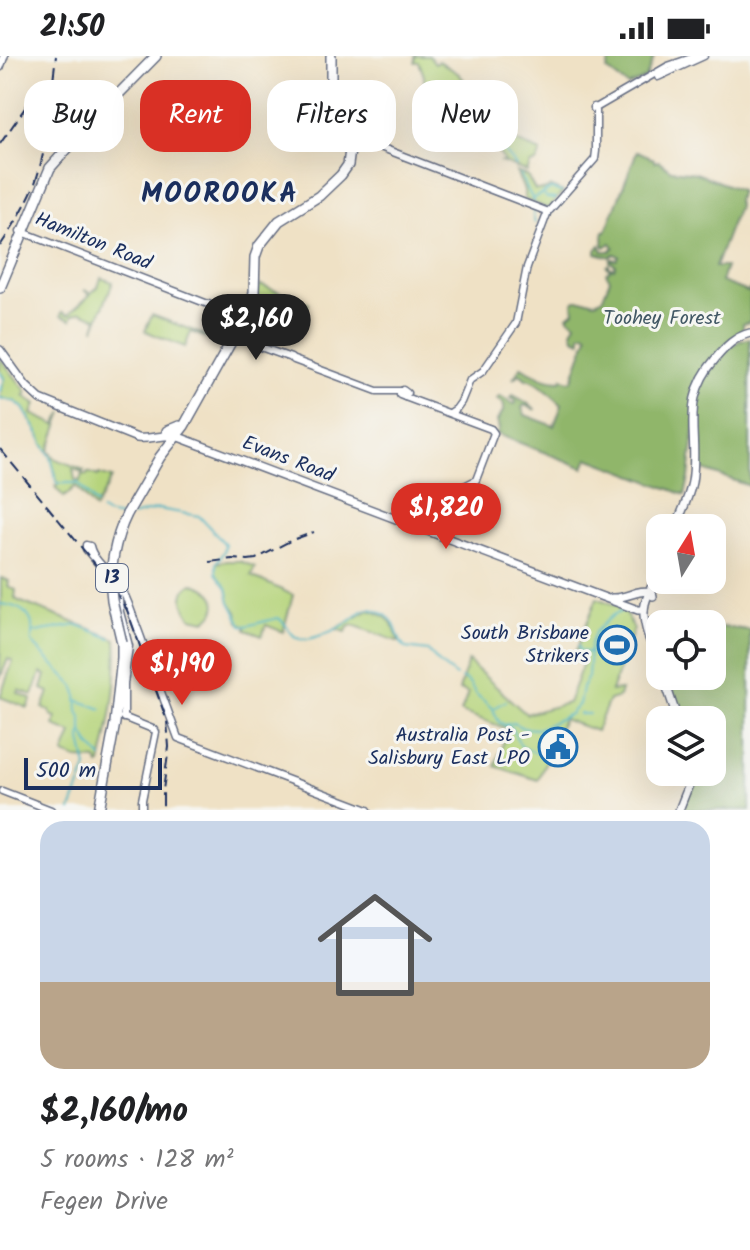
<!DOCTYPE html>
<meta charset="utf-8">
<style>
body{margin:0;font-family:Kalam,sans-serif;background:#f2f2f2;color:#202124;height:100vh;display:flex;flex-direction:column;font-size:30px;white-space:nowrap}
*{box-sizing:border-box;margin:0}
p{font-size:26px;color:#757577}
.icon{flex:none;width:44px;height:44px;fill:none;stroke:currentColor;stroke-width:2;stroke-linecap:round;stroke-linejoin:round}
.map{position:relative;height:754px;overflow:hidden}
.details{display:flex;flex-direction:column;background:#fff;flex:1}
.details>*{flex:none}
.banner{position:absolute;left:24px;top:24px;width:702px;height:72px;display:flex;gap:16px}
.needle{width:52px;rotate:11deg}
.controls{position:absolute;left:646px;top:458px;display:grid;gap:16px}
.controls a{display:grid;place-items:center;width:80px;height:80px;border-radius:16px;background:#fff;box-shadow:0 8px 32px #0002;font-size:40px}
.scale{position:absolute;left:24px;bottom:20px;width:138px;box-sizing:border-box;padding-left:8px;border:4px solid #1b2f5e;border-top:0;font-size:22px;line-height:28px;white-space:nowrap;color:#1b2f5e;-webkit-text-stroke:6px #f6f6f2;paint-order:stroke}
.price{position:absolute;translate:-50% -68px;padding:0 18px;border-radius:28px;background:#d93025;color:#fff;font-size:26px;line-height:52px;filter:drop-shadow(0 2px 4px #0008)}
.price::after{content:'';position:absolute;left:50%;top:48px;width:24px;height:18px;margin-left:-12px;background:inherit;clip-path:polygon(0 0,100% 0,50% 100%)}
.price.on{background:#222;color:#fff}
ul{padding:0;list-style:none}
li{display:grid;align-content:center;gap:16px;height:424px;padding:0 40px}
li span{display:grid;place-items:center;height:248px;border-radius:24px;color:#555}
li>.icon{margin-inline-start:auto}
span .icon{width:144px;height:144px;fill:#fffc;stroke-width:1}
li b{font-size:34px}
.tag{padding:0 28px;border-radius:24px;background:#fff;box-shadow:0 8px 32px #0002;font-size:28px;line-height:72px}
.tag.on{background:#d93025;color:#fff}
.status{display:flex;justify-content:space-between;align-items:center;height:56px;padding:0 40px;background:#fff;direction:ltr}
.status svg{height:22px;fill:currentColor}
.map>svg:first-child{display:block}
.green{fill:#b6d47b;stroke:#68826c;stroke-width:2}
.forest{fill:#90b66b;stroke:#567264;stroke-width:2}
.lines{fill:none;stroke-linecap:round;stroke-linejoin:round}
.stream{stroke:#45b2c2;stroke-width:2}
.tertiary-casing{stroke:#656d82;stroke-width:9}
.secondary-casing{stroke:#656d82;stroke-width:10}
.trunk-casing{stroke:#656d82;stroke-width:12}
.tertiary{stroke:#fff;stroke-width:6}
.secondary{stroke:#fff;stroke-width:7}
.trunk{stroke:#fff;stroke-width:9}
.rail{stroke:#1b2f5e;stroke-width:2;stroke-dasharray:12 6;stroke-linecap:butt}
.trunk-bridge-casing{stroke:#656d82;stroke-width:12;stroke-linecap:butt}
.trunk-bridge{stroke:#fff;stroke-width:9}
.labels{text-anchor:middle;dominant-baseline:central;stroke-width:6;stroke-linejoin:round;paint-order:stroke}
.shield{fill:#f6f6f2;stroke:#5d6b8a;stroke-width:2}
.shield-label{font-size:18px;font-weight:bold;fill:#1b2f5e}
.street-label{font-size:20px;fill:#1b2f5e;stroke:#f6f6f2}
.park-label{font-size:20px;fill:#425865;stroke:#f6f6f2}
.poi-label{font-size:20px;fill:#1b2f5e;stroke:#f6f6f2;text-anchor:end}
.district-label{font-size:28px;font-weight:bold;letter-spacing:2px;fill:#1b2f5e;stroke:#f6f6f2}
</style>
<div class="status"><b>21:50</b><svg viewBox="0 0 49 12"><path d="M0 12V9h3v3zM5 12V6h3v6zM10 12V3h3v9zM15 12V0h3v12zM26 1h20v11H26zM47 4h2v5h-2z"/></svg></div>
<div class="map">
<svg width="750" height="754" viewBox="0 0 750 754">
<rect width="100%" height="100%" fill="#f6f6f2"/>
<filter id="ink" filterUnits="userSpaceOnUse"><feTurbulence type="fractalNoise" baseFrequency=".0125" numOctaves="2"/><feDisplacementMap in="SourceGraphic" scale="16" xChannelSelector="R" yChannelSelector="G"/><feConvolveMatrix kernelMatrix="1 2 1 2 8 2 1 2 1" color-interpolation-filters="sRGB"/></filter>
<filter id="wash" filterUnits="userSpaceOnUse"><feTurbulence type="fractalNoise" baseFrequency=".006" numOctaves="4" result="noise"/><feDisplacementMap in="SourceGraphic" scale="32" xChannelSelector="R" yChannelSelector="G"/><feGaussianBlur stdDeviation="1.8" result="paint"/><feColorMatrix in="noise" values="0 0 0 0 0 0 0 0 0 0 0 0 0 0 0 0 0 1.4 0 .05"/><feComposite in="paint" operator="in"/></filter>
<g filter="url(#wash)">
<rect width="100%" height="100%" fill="#efe1c5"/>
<g class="green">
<polygon points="415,0 429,0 435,7 439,5 459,18 464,24 463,26 477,41 468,48 453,31 450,31 449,35 464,53 466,52 473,59 472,65 470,66 428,49 431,40 424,37 424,20 419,6 415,6"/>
<polygon points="479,66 488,75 541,96 537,106 530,108 527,116 501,106 504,105 503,103 495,92 491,96 477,86 483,77 474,71 476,67"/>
<polygon points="516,116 527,120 535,134 543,134 551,131 563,136 550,151 547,152 524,143 524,134"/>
<polygon points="101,222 113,226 94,273 97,262 81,256 73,259 71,264 61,260 62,256 68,259 90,239 84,234 91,237 98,231"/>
<polygon points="260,229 309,247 299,273 296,276 250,274 248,269"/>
<polygon points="152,259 223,286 222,288 191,276 185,291 145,275"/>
<polygon points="0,302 27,336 24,340 36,348 32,358 56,369 63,356 49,395 56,403 84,414 83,416 73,413 75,424 80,425 82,418 87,419 88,416 98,420 99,418 112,422 95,453 76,430 64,441 55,431 58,428 51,401 43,388 40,380 23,352 16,346 0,342 4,322 0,316"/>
<polygon points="224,505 240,505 255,511 251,520 293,539 283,576 266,569 262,580 246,574 246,570 239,566 237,556 230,546 227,532 216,517 216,507"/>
<path d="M1,522L9,525L8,530L16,534L15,542L19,545L116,583C119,624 110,667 101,708L99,709L97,704L77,703L64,698L72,677L54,670L56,661L51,659L50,655L43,652L49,636L42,633L46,619L41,617L33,639L19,634L18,637L32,643L28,652L0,641L13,605L8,603L0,622Z"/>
<path d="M192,528C213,531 226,551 205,565L192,562C182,551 178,536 192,528Z"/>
<polygon points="597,542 626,553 625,556 634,573 611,635 621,634 619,641 609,644 596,675 563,663 538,724 495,710 508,673 461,656 468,637 459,634 468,605 526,658 568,647 583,607 573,602"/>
<path d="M369,554C389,560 393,565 399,586L353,569L348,571L346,576L336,573Z"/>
</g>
<g class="forest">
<polygon points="611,0 654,0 654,1 646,22 628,30 607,14"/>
<path d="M637,95L649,100L650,102H653L655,106L659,105L671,114L696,117L740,134L737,144L738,150L715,211H726L721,226L748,236L750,233V266L743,268V273L728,286L700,320L689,422L685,439L588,402L584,412L497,378L499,373L497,365C500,359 506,355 503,347L497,343L500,340L514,348L516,347V345L511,342L513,339L526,346L536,354L524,349L522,352L525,359L554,370L562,349C551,339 539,326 526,323L520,318L513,323L521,311C534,318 546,325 561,325L562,322L568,325L572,324L588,280L586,277L581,278V285L574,282L572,275L576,267L569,262L568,260L574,255L573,247L576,244H588L595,246L602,243L610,223L606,217L610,214L607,210L609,209V211L614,213L616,209L610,206L611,203L617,204L619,200L614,198L610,201L596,197V194L600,189L603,195H610L614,191L611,187L605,191L603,189C604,184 602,180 604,175H606Z"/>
<polygon points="750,282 750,430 698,412 696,343 705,321 728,293 739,285"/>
<polygon points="712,570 750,574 750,754 682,754 697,716 712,716 712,664 682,664 668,620 712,620"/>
</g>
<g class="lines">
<g class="stream">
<polyline points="491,79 516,110"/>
<polyline points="520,119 534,146"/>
<polyline points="543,138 547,142 555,143"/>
<polyline points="534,142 551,133 562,136"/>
<polyline points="534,152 533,161 535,167"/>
<polyline points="0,316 4,322 0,335"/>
<polyline points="0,342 16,346 23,352 40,380 43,388 51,401 57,427 78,427 96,448"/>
<polyline points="101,455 106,458 120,461"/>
<path d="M132,460L158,453L199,460L225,488L224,495L216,507V517L227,532L230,546L242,569L246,570L278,562C288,567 290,581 300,583C314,585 342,571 353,563C358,559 362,553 369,553C374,553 383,557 387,560C398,567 396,583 405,592L428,595L440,608L456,620"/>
<path d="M0,548C12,549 26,553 31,565C34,572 31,581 32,587L74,630L77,637L78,655L82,663V675L89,688L102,702"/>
<polyline points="48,574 78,569 111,582"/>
<polyline points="32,577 47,574"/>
<polyline points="578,590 580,595 590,597"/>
<polyline points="461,622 468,626 477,639 493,653 499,666 511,672 521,690 546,701"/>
<polyline points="77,644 102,653"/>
<polyline points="493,653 506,645"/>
<polyline points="579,658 590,658"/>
<polyline points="507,668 513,667 523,672 538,673 570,658 579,648 582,632 588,621 590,590 595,576 613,559 624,554"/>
<polyline points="71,754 87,711 81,684 82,675"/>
</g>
</g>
</g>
<g filter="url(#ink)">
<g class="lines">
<defs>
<g id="tertiary">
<polyline points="658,21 704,0"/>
<polyline points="594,53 668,10 697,0"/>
<polyline points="344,82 354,81 546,155"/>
<polyline points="550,154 595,103 596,95 596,55 594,51"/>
<polyline points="20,175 244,262"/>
<polyline points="234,274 255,289 291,302"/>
<polyline points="241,278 258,278"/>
<polyline points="294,304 377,335 402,335"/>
<polygon points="403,334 407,337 405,341 400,339"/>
<polyline points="405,341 491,373 494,377 476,424 434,446 422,472"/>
<polyline points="450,357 456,353 461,346 470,324 483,315 516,267 527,211 547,158"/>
<path d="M111,523L86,493V489L90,490C92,500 103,512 112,519"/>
<polyline points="116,528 121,530 129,549 178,682 368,754"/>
<polyline points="118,532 120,556 129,590 124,628 124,662"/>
<polyline points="123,661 155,674 156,676 142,744 142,754"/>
<polyline points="2,735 51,754"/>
</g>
<g id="secondary">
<polyline points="0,11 4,0"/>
<path d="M0,294L26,330L40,343L137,382C150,384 163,378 176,380L600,540L638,554H644"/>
<path d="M675,472C681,457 689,442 692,426C700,377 678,346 716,302C726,290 735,281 750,277"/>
<path d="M660,512C655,524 648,536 645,548C640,568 654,593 660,612"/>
<path d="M612,542C626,543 639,532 652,536L653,540"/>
<polyline points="663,620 678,664"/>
<polyline points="679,754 694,716"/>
</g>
<g id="trunk">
<polyline points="0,232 50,112 93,64 156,0"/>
<polyline points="167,375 179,370"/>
<polyline points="127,458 160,401 184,370 241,268 254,237 255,201 259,190 279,165 319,140 341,119 348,109 350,94 331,42 331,0"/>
<polyline points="115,515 117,523"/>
<polyline points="99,754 115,667 122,602 122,587"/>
</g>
</defs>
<use href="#tertiary" class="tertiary-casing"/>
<use href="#secondary" class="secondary-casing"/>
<use href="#trunk" class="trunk-casing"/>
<use href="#tertiary" class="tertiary"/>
<use href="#secondary" class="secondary"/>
<use href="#trunk" class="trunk"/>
<g class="rail">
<polyline points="0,88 36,36"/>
<path d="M0,190C13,171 25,151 34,130C49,89 50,43 56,0"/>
<polyline points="0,393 105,520 127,554 167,665 169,691 163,734 163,754"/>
<polyline points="210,506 232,503 248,504 256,503 290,485 314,476"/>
</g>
<defs>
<path id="trunk-bridge" d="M122,587C119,573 115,559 112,544C108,517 115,482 127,458"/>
</defs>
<use href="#trunk-bridge" class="trunk-bridge-casing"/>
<use href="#trunk-bridge" class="trunk-bridge"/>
</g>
</g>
<defs>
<symbol id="stadium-ring" viewBox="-11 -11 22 22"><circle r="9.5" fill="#f6f6f2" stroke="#1f6fb2" stroke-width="1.5"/><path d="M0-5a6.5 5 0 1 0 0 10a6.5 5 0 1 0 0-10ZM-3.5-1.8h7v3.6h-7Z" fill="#1f6fb2"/></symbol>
<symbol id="civic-ring" viewBox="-11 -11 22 22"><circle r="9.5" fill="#f6f6f2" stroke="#1f6fb2" stroke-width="1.5"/><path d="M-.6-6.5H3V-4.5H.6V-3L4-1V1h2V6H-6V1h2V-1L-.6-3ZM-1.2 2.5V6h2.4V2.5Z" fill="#1f6fb2"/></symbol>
</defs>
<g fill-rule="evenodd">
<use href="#stadium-ring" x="595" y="567" width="44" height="44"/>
<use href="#civic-ring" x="536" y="669" width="44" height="44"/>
</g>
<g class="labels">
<rect class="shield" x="96" y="508" width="32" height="28" rx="6"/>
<g class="shield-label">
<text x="112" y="522">13</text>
</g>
<g class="street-label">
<text transform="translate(93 186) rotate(22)">Hamilton Road</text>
<text transform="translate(288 404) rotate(21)">Evans Road</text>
</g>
<g class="park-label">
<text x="662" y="263">Toohey Forest</text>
</g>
<g class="poi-label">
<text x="589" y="578">South Brisbane<tspan x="589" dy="23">Strikers</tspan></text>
<text x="530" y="680">Australia Post -<tspan x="530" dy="23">Salisbury East LPO</tspan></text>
</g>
<g class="district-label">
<text x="220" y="138">MOOROOKA</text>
</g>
</g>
</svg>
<div class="controls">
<a><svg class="needle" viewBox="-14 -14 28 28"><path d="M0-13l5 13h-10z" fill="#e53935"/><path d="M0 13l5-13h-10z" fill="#757577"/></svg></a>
<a><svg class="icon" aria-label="locate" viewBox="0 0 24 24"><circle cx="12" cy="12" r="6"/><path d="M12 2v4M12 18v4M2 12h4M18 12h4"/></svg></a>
<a><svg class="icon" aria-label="layers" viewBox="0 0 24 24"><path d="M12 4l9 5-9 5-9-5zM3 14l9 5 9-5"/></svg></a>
</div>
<div class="scale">500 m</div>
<b class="price on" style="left:256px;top:306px">$2,160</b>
<b class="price" style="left:446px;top:495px">$1,820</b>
<b class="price" style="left:182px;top:651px">$1,190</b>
<div class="banner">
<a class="tag">Buy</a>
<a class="tag on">Rent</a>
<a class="tag">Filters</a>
<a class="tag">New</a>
</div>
</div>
<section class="details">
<ul>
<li><span style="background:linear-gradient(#c9d6e8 65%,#b9a48a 0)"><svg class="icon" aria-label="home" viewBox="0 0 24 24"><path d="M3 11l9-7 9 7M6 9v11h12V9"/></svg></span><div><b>$2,160/mo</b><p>5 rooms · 128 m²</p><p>Fegen Drive</p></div></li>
</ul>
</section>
